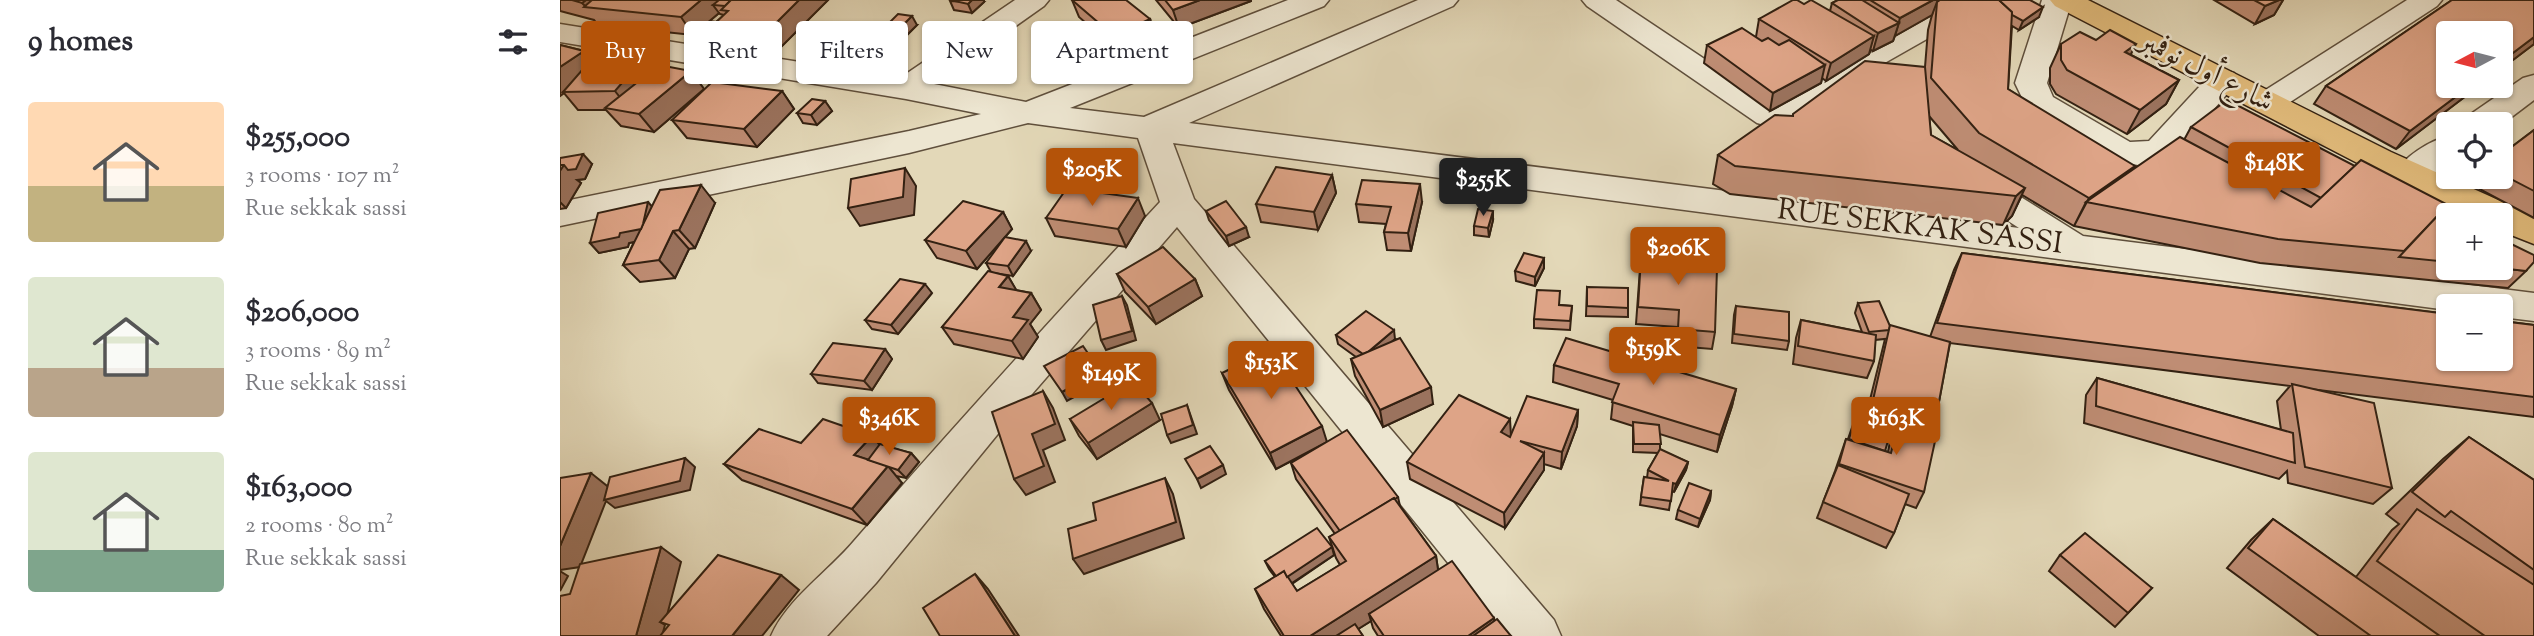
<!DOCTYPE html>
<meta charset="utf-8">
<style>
body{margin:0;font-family:"Sorts Mill Goudy",Amiri,serif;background:#f7f7f7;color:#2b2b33;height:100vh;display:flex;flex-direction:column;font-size:26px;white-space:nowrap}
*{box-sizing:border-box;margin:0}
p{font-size:23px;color:#7c7c81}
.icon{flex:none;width:38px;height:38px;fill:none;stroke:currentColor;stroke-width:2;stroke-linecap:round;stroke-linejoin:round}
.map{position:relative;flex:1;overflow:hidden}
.panel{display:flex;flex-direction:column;background:#fff;width:560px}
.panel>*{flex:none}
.guide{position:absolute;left:21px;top:21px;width:665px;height:63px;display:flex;gap:14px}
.needle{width:46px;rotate:263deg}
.tools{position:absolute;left:1876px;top:21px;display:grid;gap:14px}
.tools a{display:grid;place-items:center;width:77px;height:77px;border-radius:7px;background:#fff;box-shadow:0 2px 5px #0004;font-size:35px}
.price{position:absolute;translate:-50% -60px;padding:0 16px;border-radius:7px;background:#b45309;color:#fff;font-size:23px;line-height:46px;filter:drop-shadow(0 2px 4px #0008)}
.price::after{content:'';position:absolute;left:50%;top:42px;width:21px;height:16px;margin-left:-10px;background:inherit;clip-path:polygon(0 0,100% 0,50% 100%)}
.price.on{background:#222;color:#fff}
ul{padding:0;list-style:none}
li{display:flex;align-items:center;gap:21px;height:175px;padding:0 28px}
li span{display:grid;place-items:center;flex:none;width:196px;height:140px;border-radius:7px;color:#555}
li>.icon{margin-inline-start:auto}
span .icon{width:84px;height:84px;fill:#fffc;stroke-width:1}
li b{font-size:30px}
h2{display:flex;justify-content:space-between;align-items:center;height:84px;padding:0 28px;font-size:30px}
.pill{padding:0 24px;border-radius:7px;background:#fff;box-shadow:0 2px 5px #0004;font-size:24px;line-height:63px}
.pill.on{background:#b45309;color:#fff}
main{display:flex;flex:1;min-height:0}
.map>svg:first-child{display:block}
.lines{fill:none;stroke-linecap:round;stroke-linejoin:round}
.minor-casing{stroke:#5f4f3c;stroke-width:3}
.major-casing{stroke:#332112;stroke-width:3}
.minor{fill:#ede6d1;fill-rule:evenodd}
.major{fill:#e2bc7c;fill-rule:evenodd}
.wall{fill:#bf8d74;stroke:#332112;stroke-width:2;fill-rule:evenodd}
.shaded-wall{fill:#9b735e;stroke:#332112;stroke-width:2}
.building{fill:#dea487;stroke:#332112;stroke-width:2}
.labels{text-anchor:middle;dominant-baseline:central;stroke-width:5;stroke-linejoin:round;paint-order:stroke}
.street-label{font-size:30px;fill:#332112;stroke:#ede6d1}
</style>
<main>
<section class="panel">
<h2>9 homes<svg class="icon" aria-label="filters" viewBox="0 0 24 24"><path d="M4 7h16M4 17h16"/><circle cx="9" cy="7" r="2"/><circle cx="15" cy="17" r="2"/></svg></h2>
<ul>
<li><span style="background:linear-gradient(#ffd9b3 60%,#c2b280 0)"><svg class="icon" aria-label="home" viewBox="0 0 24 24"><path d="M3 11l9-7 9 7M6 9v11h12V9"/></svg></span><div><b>$255,000</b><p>3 rooms · 107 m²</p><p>Rue sekkak sassi</p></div></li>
<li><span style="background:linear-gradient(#dfe7d0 65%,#b9a48a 0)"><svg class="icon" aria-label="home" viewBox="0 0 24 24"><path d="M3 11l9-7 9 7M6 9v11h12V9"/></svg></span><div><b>$206,000</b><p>3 rooms · 89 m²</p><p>Rue sekkak sassi</p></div></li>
<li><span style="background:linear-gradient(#dfe7d0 70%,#7fa58c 0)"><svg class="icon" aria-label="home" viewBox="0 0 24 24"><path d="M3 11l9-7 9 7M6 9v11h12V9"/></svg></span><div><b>$163,000</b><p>2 rooms · 80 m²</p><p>Rue sekkak sassi</p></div></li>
</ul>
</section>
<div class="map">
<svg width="1974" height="636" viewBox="0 0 1974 636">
<rect width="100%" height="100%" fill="#e3d8b8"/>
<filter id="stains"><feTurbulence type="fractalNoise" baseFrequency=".00286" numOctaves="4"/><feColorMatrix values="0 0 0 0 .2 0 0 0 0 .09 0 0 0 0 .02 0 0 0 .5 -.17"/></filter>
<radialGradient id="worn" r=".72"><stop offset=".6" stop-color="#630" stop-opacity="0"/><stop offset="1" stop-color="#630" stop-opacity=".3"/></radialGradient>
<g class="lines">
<defs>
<g id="minor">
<path d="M455,0H489L484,6L374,84L466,102L728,0H769L764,6L510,108L584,117L858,0H898L893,6L629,123L1459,228L1400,190L1395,182L1400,174L1412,170L1424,174L1523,236L1974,293V321L1941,317V306H1888V310L613,143L634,199L994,620L1001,636H947L617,227L446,424L316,583L267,636H211C227,599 268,572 294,541C394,426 496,314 600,202L578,138L468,123L349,153L0,226V202L349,131L421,114L346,99L0,42V24L340,78Z"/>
<polygon points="1022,0 1056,0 1209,102 1394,0 1430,0 1425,6 1219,123 1208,126 1197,123 1027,6"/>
<polygon points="1482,0 1512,0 1487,83 1493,97 1570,142 1589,141 1652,73 1663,70 1674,73 1679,80 1611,159 1578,165 1550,160 1468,110 1455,83"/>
<polygon points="1847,0 1882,0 1877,6 1718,110 1707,113 1696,110 1691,103 1696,96"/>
<polygon points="1974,75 1974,100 1941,125 1904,124 1908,116 1963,78"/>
<path d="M1888,136V163C1871,177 1862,189 1839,182L1834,174C1844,157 1869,141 1888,136Z"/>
</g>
<polygon id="major" points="1490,0 1528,0 1831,152 1974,216 1974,244 1941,231 1941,215 1908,215 1807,168 1495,6"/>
</defs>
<use href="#minor" class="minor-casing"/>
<use href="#major" class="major-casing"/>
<use href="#minor" class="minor"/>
<use href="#major" class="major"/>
</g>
<g class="wall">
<polygon points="0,0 268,0 216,52 161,47 157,40 147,39 140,30 156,22 164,15 160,14 159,13 133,35 38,25 34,20 0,11"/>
<polygon points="512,0 590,19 595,37 561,54 519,17"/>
<polygon points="596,0 691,0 691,1 619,28"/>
<path d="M1278,0H1470L1479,17L1459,30L1452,26L1448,89L1573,170L1624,140L1631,127L1882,211L1888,215V268H1941L1966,271L1948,288L1700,263L1514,226L1462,195L1452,216L1443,225L1170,194L1153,184L1158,155L1232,116L1365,67L1368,30L1372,15L1335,36L1333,41L1313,51L1311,50L1309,54L1266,81L1262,78L1261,83L1210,111L1144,63L1147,45L1196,37L1199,19L1244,4L1270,11L1272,3ZM1369,116L1398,150L1371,135Z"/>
<polygon points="1654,0 1723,0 1714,15 1695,24"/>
<polygon points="1892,0 1974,0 1974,44 1941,69 1941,33 1888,33 1888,86 1919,86 1836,149 1754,104 1766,86"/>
<polygon points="390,1 424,2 412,13 394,10"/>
<polygon points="327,25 357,25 346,36 332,35"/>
<polygon points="1536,40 1571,55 1619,80 1606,104 1567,134 1496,94 1490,84 1490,68 1501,44"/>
<polygon points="0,45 24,51 33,61 76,80 74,81 76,84 131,71 144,89 94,132 61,126 46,110 18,110 4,93 0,96"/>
<polygon points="499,46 544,49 548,58 514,70 503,55"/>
<polygon points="222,91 234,109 197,147 127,138 112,120"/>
<polygon points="265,101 272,111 257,125 243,123 237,113"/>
<polygon points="1974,130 1974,218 1910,184 1917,177 1941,177 1941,155"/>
<polygon points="0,158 32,164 25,179 17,180 21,183 6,208 0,209"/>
<polygon points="772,175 776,193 758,230 701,222 696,204"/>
<polygon points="862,202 851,251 827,250 824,232 826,224 799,222 796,204"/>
<polygon points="155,203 135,248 129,249 115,278 80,282 63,265 74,242 69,243 68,247 39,253 30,243 92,206"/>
<polygon points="646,211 689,237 669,246 649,220"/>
<polygon points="443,212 452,229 417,269 377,258 365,240"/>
<polygon points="585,216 566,247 495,236 486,218"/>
<polygon points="933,220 929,237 914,235 914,226"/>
<polygon points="1082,241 1120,265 1155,332 1152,349 1116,346 1117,327 1076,324"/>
<polygon points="471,251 453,276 434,273 448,276 456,290 471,293 481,310 470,324 478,337 463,359 394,344 382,327 431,272 426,263"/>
<path d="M1402,253L1974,325V417L1751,389L1832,488L1813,504L1728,483L1727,471L1719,479L1524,423L1526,395L1537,378L1721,430L1717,401L1730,386L1390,343L1376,418L1370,430L1364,492L1356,508L1345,504L1334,533L1326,548L1257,518L1275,471L1286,439H1288L1297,413L1306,416L1325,339L1315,340L1314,361L1307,378L1233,364L1236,338L1241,320L1302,332L1295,313L1298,303L1330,326L1370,337L1394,270ZM1326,422L1336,425L1331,437L1328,452L1325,451Z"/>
<polygon points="984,258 984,268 975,286 956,281 955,271"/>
<polygon points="557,274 635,279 642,296 596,324 565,292"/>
<polygon points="1027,287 1068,308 1068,317 1026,316"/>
<polygon points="372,293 338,334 312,329 305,320"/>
<polygon points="1000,305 1012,306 1010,330 974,328 974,319"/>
<polygon points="1176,306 1229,341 1227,350 1172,343 1174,315"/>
<polygon points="776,335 835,339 834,340 873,404 823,427 795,376 791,359 796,357 778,344"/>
<polygon points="325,349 332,359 312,390 258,383 251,374"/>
<polygon points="994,365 1176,389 1172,406 1157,452 1100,434 1100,450 1128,462 1126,470 1114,492 1112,491 1109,510 1080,505 1084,477 1087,478 1088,470 1098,453 1073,452 1073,426 1051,419 1053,400 993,382"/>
<polygon points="662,373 767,442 838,497 840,506 876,556 878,570 934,618 934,621 951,636 818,636 813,628 811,621 798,629 803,636 721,636 704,609 695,589 715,577 709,569 705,561 772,547 774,555 732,584 737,591 780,565 776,558 769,537 775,534 736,479 731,463 753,450 716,469 669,390"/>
<polygon points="1018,410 1017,426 1001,469 984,464 984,470 945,528 850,479 847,462 951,434"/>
<polygon points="510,419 600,420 537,459 519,436"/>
<polygon points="312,436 320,445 351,453 359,462 346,478 336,476 342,483 307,525 182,480 164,464"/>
<polygon points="1909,437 1974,480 1974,636 1759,636 1667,568 1691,540 1713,519 1796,577 1832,530 1839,524 1826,514 1883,459"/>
<polygon points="1151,491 1150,500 1138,527 1116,519 1118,510"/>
<polygon points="1500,555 1592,588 1555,627 1489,571"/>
</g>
<g class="shaded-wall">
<polygon points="26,0 62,0 26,7 22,3"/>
<polygon points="141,0 173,0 153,5 159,13 133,35 121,17"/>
<polygon points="239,0 268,0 216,52 205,34"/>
<polygon points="412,0 424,0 424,2 412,13 408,4"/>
<polygon points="640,0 691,0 691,1 619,28 613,10"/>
<polygon points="1373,0 1379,0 1376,7 1377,2 1372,15 1335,36 1340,18"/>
<polygon points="1719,0 1723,0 1714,15 1695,24 1705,6"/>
<polygon points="1483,7 1479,17 1459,30 1463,21"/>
<polygon points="352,16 357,25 346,36 341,27"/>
<polygon points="590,19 595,37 561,54 554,36"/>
<polygon points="1339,23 1333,41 1313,51 1318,33"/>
<polygon points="1314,36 1309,54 1266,81 1271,63"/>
<polygon points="1974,37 1974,44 1941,69 1941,62"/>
<polygon points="1576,44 1564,68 1565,52"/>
<polygon points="544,49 548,58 514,70 510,61"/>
<polygon points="24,51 39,69 3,92 4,93 0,96 0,67"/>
<polygon points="61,62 76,80 74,81 84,93 70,110 55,91 49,75"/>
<polygon points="1265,65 1261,83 1210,111 1213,93"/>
<polygon points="131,71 144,89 94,132 79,114"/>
<polygon points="1619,80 1606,104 1567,134 1580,110"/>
<polygon points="1910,86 1919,86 1836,149 1850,131"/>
<polygon points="222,91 234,109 197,147 184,129"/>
<polygon points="265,101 272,111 257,125 251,115"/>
<polygon points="23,154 32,164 25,179 17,180 21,183 6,208 0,202 0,171 4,165"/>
<polygon points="1575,166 1559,194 1526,202 1514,226 1529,198"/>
<polygon points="345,168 356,186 354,215 300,226 288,208"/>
<polygon points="772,175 776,193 758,230 754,212"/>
<polygon points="860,184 862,202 851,251 848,233"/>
<polygon points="141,185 155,203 135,248 119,230"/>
<polygon points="1465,188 1452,216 1443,225 1456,196"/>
<polygon points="578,198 585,216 566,247 558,229"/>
<polygon points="88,202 97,212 91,238 69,243 68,247 39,253 30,243 60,233"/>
<polygon points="933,211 933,220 929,237 928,228"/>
<polygon points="443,212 452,229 417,269 406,251"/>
<polygon points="686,227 689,237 669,246 666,236"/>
<polygon points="113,231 129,249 115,278 99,260"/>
<polygon points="466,241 471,251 453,276 448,266"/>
<polygon points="984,258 984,268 975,286 975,277"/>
<polygon points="448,276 458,293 439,287"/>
<polygon points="635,279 642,296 596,324 588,307"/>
<polygon points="365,284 372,293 338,334 331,325"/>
<polygon points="471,293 481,310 470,324 478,337 463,359 452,341 453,317"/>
<polygon points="562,296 567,305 576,340 546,350 541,340"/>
<polygon points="834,330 835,339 806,364 805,355"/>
<polygon points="325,349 332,359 312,390 304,381"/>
<polygon points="540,371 545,380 507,401 502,392"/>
<polygon points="871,387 873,404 823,427 820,410"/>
<polygon points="1176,389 1172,406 1157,452 1160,435"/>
<polygon points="483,391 493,408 505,440 483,450 495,482 466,495 454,479 472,434"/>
<polygon points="592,403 600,420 537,459 528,443"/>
<polygon points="627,405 637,434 611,443 607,435"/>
<polygon points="1018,410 1017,426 1001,469 1002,452"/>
<polygon points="950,419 951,436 942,449 941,432"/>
<polygon points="762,426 767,442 716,469 710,453"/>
<polygon points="312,436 326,452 316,463 294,455"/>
<polygon points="351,453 359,462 346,478 338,470"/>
<polygon points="984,453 984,470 945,528 944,513"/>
<polygon points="125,458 135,467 130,490 55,508 46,501 20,567 0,570 0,546 31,473 51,489"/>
<polygon points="1128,462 1126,470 1114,492 1116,484"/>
<polygon points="663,465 666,474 641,488 637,479"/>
<polygon points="328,466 342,483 307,525 292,509"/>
<polygon points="605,478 613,494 624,538 524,574 513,559"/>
<polygon points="1151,491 1150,500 1138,527 1140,519"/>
<polygon points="101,547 121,562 105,623 100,622 105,625 102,636 76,636"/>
<polygon points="772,547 774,555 723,589 720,581"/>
<polygon points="876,556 879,576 809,614 811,621 787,636 750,636"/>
<polygon points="0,571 8,576 0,591"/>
<polygon points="415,574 428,589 459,636 455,636"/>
<polygon points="221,575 239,590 202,636 172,636"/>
<polygon points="934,618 935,633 930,636 908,636"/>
</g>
<g class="building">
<polygon points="12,0 26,0 22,3"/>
<polygon points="32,0 141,0 121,17 24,7"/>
<polygon points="159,0 171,0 165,6 153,5"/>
<polygon points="171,0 239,0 205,34 149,29 168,11 161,10"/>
<polygon points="390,0 412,0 408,4"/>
<polygon points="512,0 566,0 590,19 554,36"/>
<polygon points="605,0 640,0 613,10"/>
<polygon points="1233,0 1237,0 1244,4 1251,0 1314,36 1271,63 1199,19"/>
<polygon points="1278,0 1302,0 1339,23 1318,33 1272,3"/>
<polygon points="1310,0 1373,0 1340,18"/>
<polygon points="1380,0 1439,0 1452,12 1448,89 1575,166 1529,198 1419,133 1371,78 1377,2"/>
<polygon points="1439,0 1470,0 1483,7 1463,21 1452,15 1452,12"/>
<polygon points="1694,0 1719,0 1705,6"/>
<polygon points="1892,0 1974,0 1974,37 1941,62 1941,33 1888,33 1888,86 1910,86 1850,131 1766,86"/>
<polygon points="338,14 352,16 341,27 327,25"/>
<polygon points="150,21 156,22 149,29 150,31 140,30"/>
<polygon points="1182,28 1202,41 1208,38 1219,45 1229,40 1265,65 1213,93 1147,45"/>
<polygon points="1550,30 1576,44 1565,52 1619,80 1580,110 1507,70 1501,60 1501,44 1520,32 1536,40"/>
<polygon points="533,34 544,49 510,61 499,46"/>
<polygon points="0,45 24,51 0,67"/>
<polygon points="30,61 61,62 49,75 69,75 55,91 3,92"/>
<polygon points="1305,61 1365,67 1371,135 1465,188 1456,196 1175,166 1158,155 1215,115 1233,116 1233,114"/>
<polygon points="99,65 131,71 79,114 45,108"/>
<polygon points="152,82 222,91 184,129 112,120"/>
<polygon points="252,99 265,101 251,115 237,113"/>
<polygon points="1667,100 1795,166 1761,198 1631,127"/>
<polygon points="1974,130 1974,191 1941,174 1941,155"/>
<polygon points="1620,137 1751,207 1801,160 1888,205 1844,251 1718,239 1526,202"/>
<polygon points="23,154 16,169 8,170 4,165 0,165 0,158"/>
<polygon points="716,167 772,175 754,212 696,204"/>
<polygon points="345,168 343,197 288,208 291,179"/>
<polygon points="802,180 860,184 848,233 824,232 831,207 796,204"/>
<polygon points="141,185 119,230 113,231 99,260 63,265 100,190"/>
<polygon points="507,188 578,198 558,229 486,218"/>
<polygon points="403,201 443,212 406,251 365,240"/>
<polygon points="666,201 686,227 666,236 646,211"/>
<polygon points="88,202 83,224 81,229 60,233 59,237 30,243 38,213"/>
<polygon points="918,209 933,211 928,228 914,226"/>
<polygon points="1882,211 1891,215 1888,215 1888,262 1839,257"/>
<polygon points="445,237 466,241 448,266 426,263"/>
<polygon points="1941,239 1974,255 1974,262 1966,271 1939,268 1941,268"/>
<polygon points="1082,241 1121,244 1120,265 1157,268 1155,332 1118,329 1119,310 1078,307"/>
<polygon points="603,247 635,279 588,307 557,274"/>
<polygon points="964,253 984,258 975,277 955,271"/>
<polygon points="1402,253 1888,314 1888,359 1941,359 1941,321 1974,325 1974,397 1377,323"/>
<polygon points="428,271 448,276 439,287 471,293 453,317 468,320 452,341 382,327"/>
<polygon points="340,279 365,284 331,325 305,320"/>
<polygon points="1027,287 1068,288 1068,308 1027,306"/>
<polygon points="977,290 1000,291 999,305 1012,306 1010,321 974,319"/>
<polygon points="562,296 572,331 541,340 533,305"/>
<polygon points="1319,301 1330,326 1329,330 1309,332 1298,303"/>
<polygon points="1176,306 1229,312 1229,341 1174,334"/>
<polygon points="806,311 834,330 808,352 803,354 776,335"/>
<polygon points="1241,320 1316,335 1314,361 1238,346"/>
<polygon points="1330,325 1390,342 1376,418 1313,400"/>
<polygon points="840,338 871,387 820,410 791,359"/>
<polygon points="1006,338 1176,389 1160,435 1052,402 1059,384 994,365"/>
<polygon points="273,343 325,349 304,381 251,374"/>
<polygon points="523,346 540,371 502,392 484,366"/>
<polygon points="711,349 762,426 710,453 662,373"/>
<polygon points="1537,378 1733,433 1735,463 1536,406"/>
<polygon points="573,381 592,403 528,443 510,419"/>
<polygon points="1732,384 1814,403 1832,488 1745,467"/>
<polygon points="483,391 495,424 472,434 484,466 454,479 432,412"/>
<polygon points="899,395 950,419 941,432 950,437 967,396 1018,410 1002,452 960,441 984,453 944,513 847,462"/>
<polygon points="627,405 633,425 607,435 601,414"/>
<polygon points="1297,413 1333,424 1325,451 1289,439"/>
<polygon points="263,419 312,436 294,455 328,466 292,509 164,464 199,429 241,443"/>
<polygon points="1339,420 1377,432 1364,492 1279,464 1286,439 1331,453"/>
<polygon points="1073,422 1099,425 1101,444 1074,444"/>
<polygon points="787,430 838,497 835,499 834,498 780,531 731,463"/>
<polygon points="1909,437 1974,480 1974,570 1891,511 1885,517 1852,492"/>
<polygon points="320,444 351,453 338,470 308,460"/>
<polygon points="650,446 663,465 637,479 625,459"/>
<polygon points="1100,449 1128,462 1116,484 1113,483 1111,501 1081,497 1084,477 1109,481 1088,470"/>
<polygon points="125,458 120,481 44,500 50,477"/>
<polygon points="1278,465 1349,494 1334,533 1263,502"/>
<polygon points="31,473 0,546 0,478"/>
<polygon points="605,478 616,522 513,559 508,529 536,520 533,503"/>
<polygon points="1129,483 1151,491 1140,519 1118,510"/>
<polygon points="834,498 876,556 750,636 724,636 695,589 724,571 737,591 786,561 769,537"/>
<polygon points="1857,509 1974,585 1974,636 1925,636 1817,561"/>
<polygon points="1713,519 1880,636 1811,636 1688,548"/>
<polygon points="757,528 772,547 727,577 724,571 716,576 705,561"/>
<polygon points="1525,533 1592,588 1568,613 1500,555"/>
<polygon points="101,547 76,636 0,636 0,596 10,594 20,564"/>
<polygon points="158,555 221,575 172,636 100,636 109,625 100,622"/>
<polygon points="892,561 934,618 908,636 824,636 809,614"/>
<polygon points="415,574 455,636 380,636 363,608"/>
<polygon points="937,619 951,636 913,636"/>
<polygon points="795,624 803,636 776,636"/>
</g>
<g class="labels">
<g class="street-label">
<text transform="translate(1646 72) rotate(27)">شارع أول نوفمبر</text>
<text transform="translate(1360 228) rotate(7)">RUE SEKKAK SASSI</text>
</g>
</g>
<rect width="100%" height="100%" filter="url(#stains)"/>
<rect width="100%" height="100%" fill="url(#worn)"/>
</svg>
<div class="tools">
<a><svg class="needle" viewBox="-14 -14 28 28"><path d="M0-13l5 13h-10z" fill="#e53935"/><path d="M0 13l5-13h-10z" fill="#7c7c81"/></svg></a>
<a><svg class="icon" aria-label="locate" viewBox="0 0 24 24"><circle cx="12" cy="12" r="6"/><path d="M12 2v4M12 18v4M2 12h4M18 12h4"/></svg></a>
<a>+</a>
<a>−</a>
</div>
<b class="price" style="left:1714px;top:202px">$148K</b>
<b class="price" style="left:532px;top:208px">$205K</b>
<b class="price on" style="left:923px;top:218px">$255K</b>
<b class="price" style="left:1118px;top:287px">$206K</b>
<b class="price" style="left:1093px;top:387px">$159K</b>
<b class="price" style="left:711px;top:401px">$153K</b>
<b class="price" style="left:551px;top:412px">$149K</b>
<b class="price" style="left:329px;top:457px">$346K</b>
<b class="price" style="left:1336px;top:457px">$163K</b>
<div class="guide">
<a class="pill on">Buy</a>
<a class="pill">Rent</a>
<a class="pill">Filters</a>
<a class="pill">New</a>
<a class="pill">Apartment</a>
</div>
</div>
</main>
